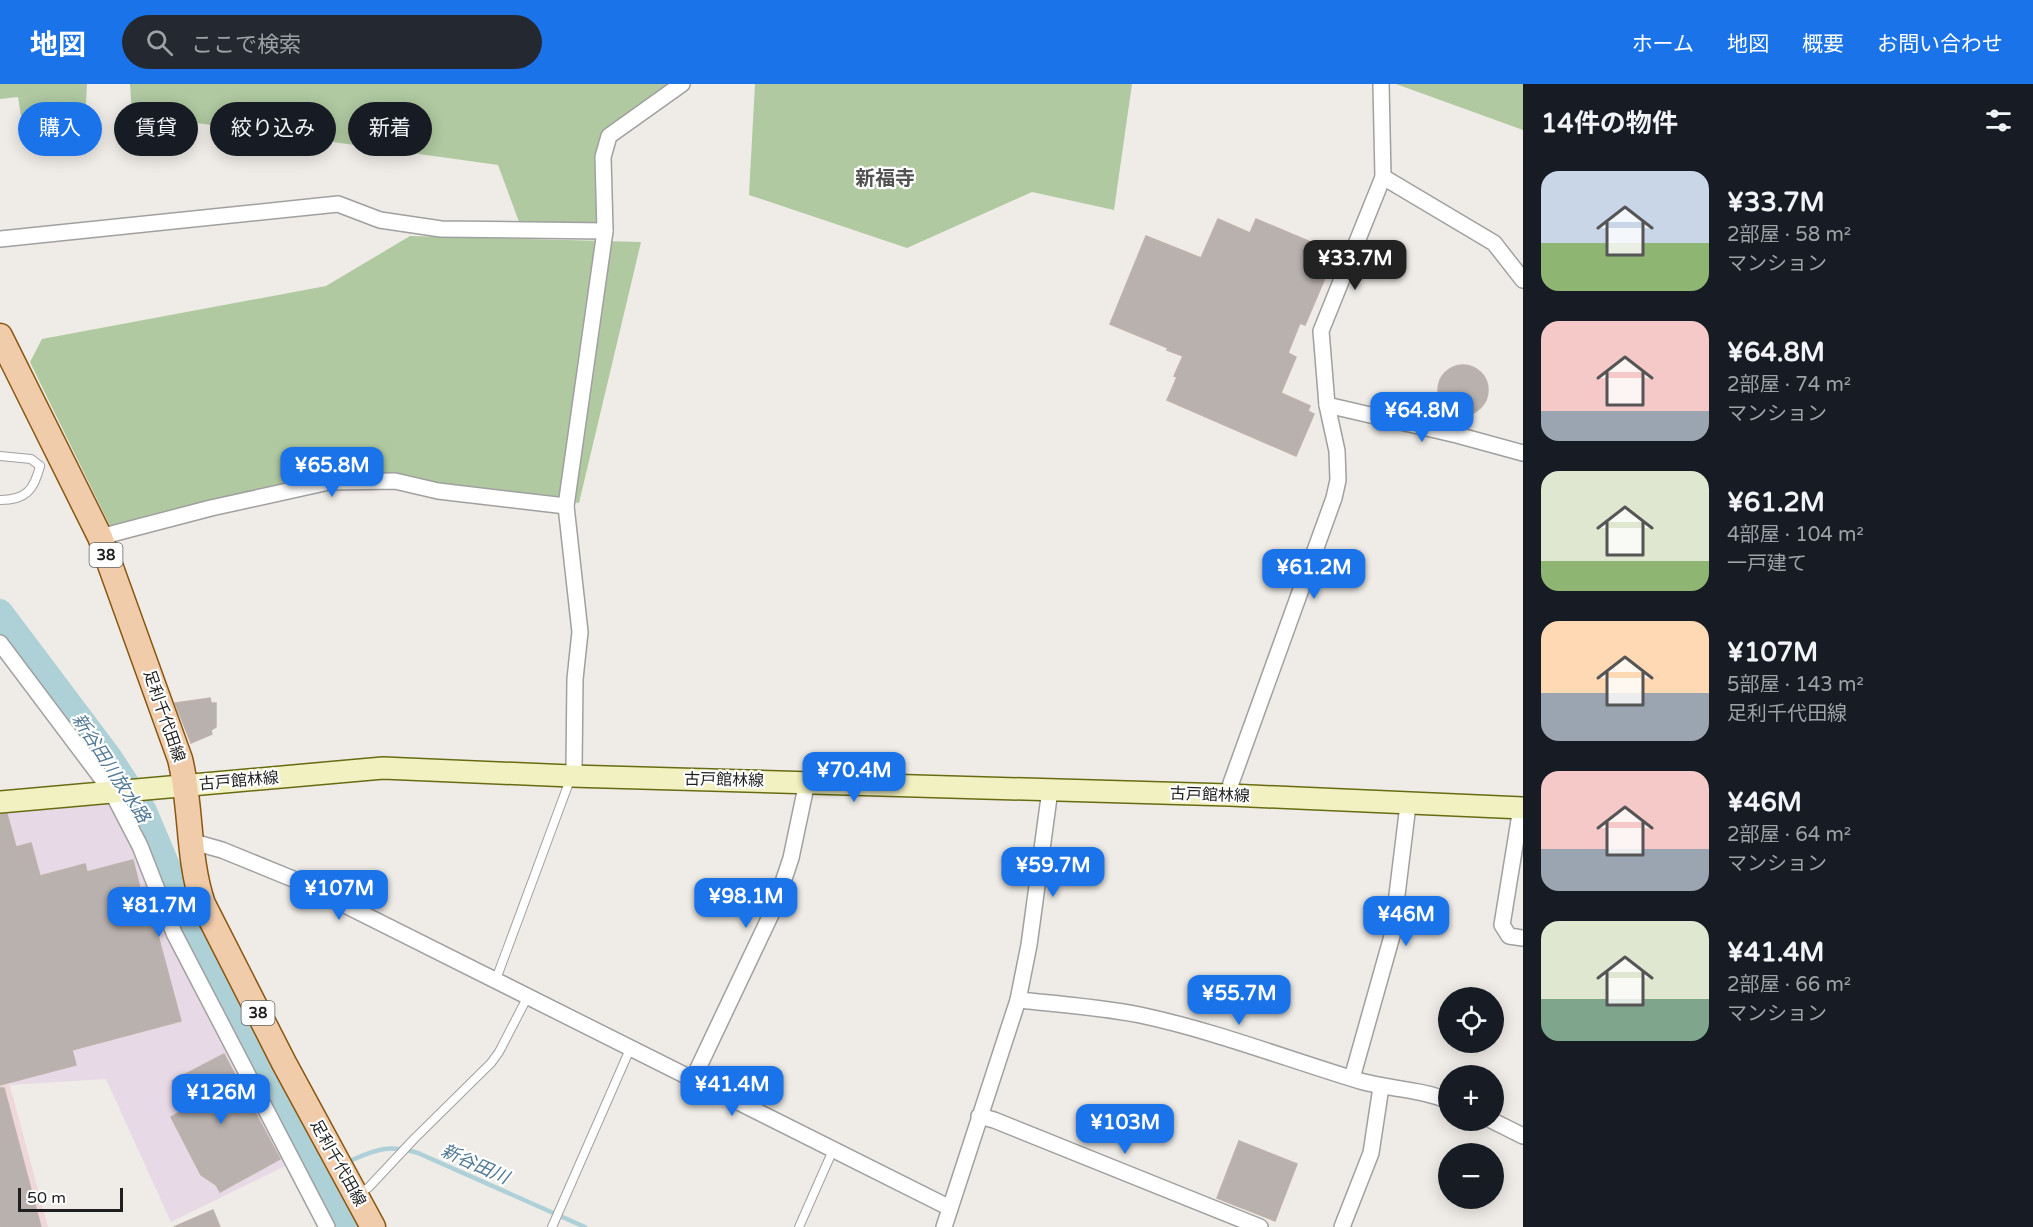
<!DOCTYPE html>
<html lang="ja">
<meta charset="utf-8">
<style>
body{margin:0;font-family:"Varela Round","Noto Sans JP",sans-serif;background:#242831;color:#f1f3f6;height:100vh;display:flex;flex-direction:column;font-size:22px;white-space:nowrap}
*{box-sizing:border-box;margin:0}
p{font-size:20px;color:#9ea1a6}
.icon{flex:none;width:33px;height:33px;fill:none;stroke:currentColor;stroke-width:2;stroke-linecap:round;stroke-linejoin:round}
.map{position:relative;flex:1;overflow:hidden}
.panel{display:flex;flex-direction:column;background:#171b24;width:510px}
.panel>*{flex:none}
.guide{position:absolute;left:18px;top:18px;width:570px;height:54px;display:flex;gap:12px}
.buttons{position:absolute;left:1438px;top:903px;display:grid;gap:12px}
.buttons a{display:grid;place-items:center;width:66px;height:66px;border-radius:50%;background:#171b24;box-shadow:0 3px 15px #0003;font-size:30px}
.scale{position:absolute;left:18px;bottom:15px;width:105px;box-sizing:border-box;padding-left:6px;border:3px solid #1f1f1f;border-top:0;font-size:16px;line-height:21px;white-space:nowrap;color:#1f1f1f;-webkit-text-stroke:4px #fff;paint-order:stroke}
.price{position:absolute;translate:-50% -51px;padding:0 14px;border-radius:12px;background:#1a73e8;color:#fff;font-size:20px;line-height:39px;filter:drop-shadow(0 2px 3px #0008)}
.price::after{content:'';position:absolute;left:50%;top:36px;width:18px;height:14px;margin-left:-9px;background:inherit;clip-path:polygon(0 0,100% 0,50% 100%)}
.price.on{background:#222;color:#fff}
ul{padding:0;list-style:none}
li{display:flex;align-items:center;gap:18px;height:150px;padding:0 18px}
li span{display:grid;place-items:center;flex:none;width:168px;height:120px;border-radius:18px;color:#555}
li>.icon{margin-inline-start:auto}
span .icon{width:72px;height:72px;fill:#fffc;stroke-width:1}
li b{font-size:26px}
h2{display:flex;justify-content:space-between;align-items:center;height:72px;padding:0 18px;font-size:26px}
.pill{padding:0 21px;border-radius:27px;background:#171b24;box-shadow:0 3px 15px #0003;font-size:21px;line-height:54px}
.pill.on{background:#1a73e8;color:#fff}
header{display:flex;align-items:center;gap:36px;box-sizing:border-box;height:84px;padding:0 30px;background:#1a73e8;color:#fff}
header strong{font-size:28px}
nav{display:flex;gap:33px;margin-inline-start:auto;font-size:21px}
.search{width:420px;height:54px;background:#242831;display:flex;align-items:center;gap:15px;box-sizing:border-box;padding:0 21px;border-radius:33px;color:#9ea1a6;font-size:22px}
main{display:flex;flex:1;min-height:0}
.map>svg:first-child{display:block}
.commercial{fill:#eed8d9}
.industrial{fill:#e7dae6}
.forest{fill:#b0c9a1}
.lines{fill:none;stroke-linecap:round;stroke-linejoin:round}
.stream{stroke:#add1d7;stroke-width:4.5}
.river{stroke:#add1d7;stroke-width:26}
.building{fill:#b8b1ad;stroke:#bfb2ab;stroke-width:1.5}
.lane-casing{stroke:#a0a0a0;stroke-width:10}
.street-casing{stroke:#a0a0a0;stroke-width:18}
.secondary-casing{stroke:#696b12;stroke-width:24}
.primary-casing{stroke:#895712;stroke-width:27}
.lane{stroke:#fff;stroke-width:8}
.street{stroke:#fff;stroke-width:15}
.secondary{stroke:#f2f1c2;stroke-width:21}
.primary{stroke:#f1ccaa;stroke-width:24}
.labels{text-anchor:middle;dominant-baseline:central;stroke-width:4.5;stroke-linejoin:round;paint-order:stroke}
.shield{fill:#fff;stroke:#626262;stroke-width:1.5}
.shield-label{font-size:15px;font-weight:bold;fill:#1f1f1f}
.street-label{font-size:16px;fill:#1f1f1f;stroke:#fff}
.water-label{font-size:18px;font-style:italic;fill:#507895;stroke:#fff}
.quarter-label{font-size:20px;font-weight:bold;fill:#525252;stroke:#fff}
</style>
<header>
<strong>地図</strong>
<div class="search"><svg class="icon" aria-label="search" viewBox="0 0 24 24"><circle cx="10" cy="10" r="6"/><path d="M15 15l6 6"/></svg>ここで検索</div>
<nav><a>ホーム</a><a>地図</a><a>概要</a><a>お問い合わせ</a></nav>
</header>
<main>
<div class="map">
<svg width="1523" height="1143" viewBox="0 0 1523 1143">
<rect width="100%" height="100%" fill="#efece7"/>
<polygon class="commercial" points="3,976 48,1143 0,1143 0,977"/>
<polygon class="industrial" points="112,718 287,1081 171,1138 106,995 11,1001 0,962 0,727"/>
<g class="forest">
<polygon points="0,0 87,0 85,40 24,51 18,13 0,15"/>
<polygon points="130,0 682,0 609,52 605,147 522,146 498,81 132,30"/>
<polygon points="755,0 1132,0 1114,126 1032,108 907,164 749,111"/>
<polygon points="1396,0 1523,0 1523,46"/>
<polygon points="410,152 641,158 579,419 409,400 316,401 117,449 109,440 30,278 42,255 326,202"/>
</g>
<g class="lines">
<path class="stream" d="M352,1076C379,1064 390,1061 418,1069L585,1143"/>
<polyline class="river" points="0,528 109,673 144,727 197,853 346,1143"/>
</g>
<g class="building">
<polygon points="1218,135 1250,149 1256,135 1327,165 1322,178 1330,182 1305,241 1300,239 1288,269 1296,273 1281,309 1310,322 1308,327 1314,330 1296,372 1167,316 1177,293 1174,292 1183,272 1167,266 1168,264 1110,240 1146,152 1201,174"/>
<circle cx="1463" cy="306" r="25"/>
<polygon points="210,614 211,619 216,619 216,643 211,646 212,650 191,659 175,619"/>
<polygon points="7,730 16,763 31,759 40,792 85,780 87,788 133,776 140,804 145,803 181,937 72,966 76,981 0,1001 0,731"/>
<polygon points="224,970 280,1075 220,1108 216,1101 201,1091 171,1033 187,1024 172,997"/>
<polygon points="0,1004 4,1004 41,1143 0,1143"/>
<polygon points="1239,1057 1297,1080 1275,1137 1217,1114"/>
<polygon points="213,1126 220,1143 174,1143"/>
</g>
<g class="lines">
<defs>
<g id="lane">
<polyline points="0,372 31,375 40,382"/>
<path d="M0,416C26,416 34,406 40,382"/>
<polyline points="495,898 571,693"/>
<polyline points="358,1111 369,1103 414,1055 491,979 499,968 527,914"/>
<polyline points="552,1143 630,965"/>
<polyline points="799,1143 833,1066"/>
</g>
<g id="street">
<polyline points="1383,93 1494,159 1523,196"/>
<polyline points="0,155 338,120 380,136 441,145 605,147"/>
<polyline points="1327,321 1457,351 1523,369"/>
<polyline points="100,453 211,424 329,398 395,397 438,407 566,422"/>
<polyline points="0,559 112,708 140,762 174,849 327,1143"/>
<polyline points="571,692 574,683 575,595 580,548 566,422 605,147 603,73 609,52 682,0"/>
<polyline points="1229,711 1231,699 1334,414 1338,396 1337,367 1327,321 1321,247 1383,93 1381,0"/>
<polyline points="1521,724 1502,841 1509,852 1523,854"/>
<polyline points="190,757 222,766 293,795 950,1124"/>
<path d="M1018,916C1059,920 1100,923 1140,931C1215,947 1287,975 1360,997C1389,1005 1421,1005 1449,1017"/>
<polyline points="1352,994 1392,852 1408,721"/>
<polyline points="693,995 775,822 791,774 807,698"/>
<polyline points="979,1032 994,1036 1260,1143"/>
<polyline points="1491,1036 1523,1052"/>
<polyline points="944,1143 1018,916 1029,861 1050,706"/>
<polyline points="1342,1143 1371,1069 1381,1003"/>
</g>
<polyline id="secondary" points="0,718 383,684 571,692 1229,711 1523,724"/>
<path id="primary" d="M0,252L100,453L180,675C192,723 187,773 203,820L284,979L373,1143"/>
</defs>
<use href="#lane" class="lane-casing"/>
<use href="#street" class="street-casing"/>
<use href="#secondary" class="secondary-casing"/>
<use href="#primary" class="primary-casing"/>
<use href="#lane" class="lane"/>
<use href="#street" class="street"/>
<use href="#secondary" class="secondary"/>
<use href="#primary" class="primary"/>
</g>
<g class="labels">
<g class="shield">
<rect x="89.5" y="459" width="33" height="24" rx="4.5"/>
<rect x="241.5" y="917" width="33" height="24" rx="4.5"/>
</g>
<g class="shield-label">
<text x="106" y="471">38</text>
<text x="258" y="929">38</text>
</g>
<g class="street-label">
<text transform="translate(164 632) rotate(71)">足利千代田線</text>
<text transform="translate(724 696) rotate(1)">古戸館林線</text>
<text transform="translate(239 697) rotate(-5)">古戸館林線</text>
<text transform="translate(1210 711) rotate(2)">古戸館林線</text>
<text transform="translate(338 1079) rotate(61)">足利千代田線</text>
</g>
<g class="water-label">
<text transform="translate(111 684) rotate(57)">新谷田川放水路</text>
<text transform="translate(475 1080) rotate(24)">新谷田川</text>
</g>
<g class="quarter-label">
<text x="885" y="95">新福寺</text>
</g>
</g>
</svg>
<div class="buttons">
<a><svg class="icon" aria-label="locate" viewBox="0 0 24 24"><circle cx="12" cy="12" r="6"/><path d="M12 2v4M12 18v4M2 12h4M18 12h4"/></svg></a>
<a>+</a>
<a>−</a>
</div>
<div class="scale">50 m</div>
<b class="price on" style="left:1355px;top:207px">¥33.7M</b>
<b class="price" style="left:1422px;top:359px">¥64.8M</b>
<b class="price" style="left:332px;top:414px">¥65.8M</b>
<b class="price" style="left:1314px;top:516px">¥61.2M</b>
<b class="price" style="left:854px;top:719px">¥70.4M</b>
<b class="price" style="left:1053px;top:814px">¥59.7M</b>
<b class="price" style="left:339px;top:837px">¥107M</b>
<b class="price" style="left:746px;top:845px">¥98.1M</b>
<b class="price" style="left:159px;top:854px">¥81.7M</b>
<b class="price" style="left:1406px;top:863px">¥46M</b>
<b class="price" style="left:1239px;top:942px">¥55.7M</b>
<b class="price" style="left:732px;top:1033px">¥41.4M</b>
<b class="price" style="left:221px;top:1041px">¥126M</b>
<b class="price" style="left:1125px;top:1071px">¥103M</b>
<div class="guide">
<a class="pill on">購入</a>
<a class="pill">賃貸</a>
<a class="pill">絞り込み</a>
<a class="pill">新着</a>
</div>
</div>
<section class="panel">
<h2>14件の物件<svg class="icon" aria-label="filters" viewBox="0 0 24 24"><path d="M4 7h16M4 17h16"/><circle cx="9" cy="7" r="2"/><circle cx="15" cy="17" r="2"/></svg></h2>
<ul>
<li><span style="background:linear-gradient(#c9d6e8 60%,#8fb573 0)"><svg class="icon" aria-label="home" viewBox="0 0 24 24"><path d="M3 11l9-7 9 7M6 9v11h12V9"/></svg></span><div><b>¥33.7M</b><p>2部屋 · 58 m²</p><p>マンション</p></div></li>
<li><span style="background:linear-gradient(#f6c9c9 75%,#9aa5b1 0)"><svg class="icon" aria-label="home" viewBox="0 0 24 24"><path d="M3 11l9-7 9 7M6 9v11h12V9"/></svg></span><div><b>¥64.8M</b><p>2部屋 · 74 m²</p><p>マンション</p></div></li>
<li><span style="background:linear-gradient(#dfe7d0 75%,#8fb573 0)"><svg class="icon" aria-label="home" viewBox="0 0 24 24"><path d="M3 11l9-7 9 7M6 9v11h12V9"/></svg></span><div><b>¥61.2M</b><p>4部屋 · 104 m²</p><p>一戸建て</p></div></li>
<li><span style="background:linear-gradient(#ffd9b3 60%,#9aa5b1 0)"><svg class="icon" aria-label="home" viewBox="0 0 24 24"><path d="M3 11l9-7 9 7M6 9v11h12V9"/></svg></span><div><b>¥107M</b><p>5部屋 · 143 m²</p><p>足利千代田線</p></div></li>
<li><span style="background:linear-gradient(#f6c9c9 65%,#9aa5b1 0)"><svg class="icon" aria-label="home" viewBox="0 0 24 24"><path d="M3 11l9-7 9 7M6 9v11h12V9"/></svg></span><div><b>¥46M</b><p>2部屋 · 64 m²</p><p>マンション</p></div></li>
<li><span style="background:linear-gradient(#dfe7d0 65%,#7fa58c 0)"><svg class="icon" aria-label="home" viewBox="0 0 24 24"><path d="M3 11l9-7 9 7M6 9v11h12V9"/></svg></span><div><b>¥41.4M</b><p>2部屋 · 66 m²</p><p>マンション</p></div></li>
</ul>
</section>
</main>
